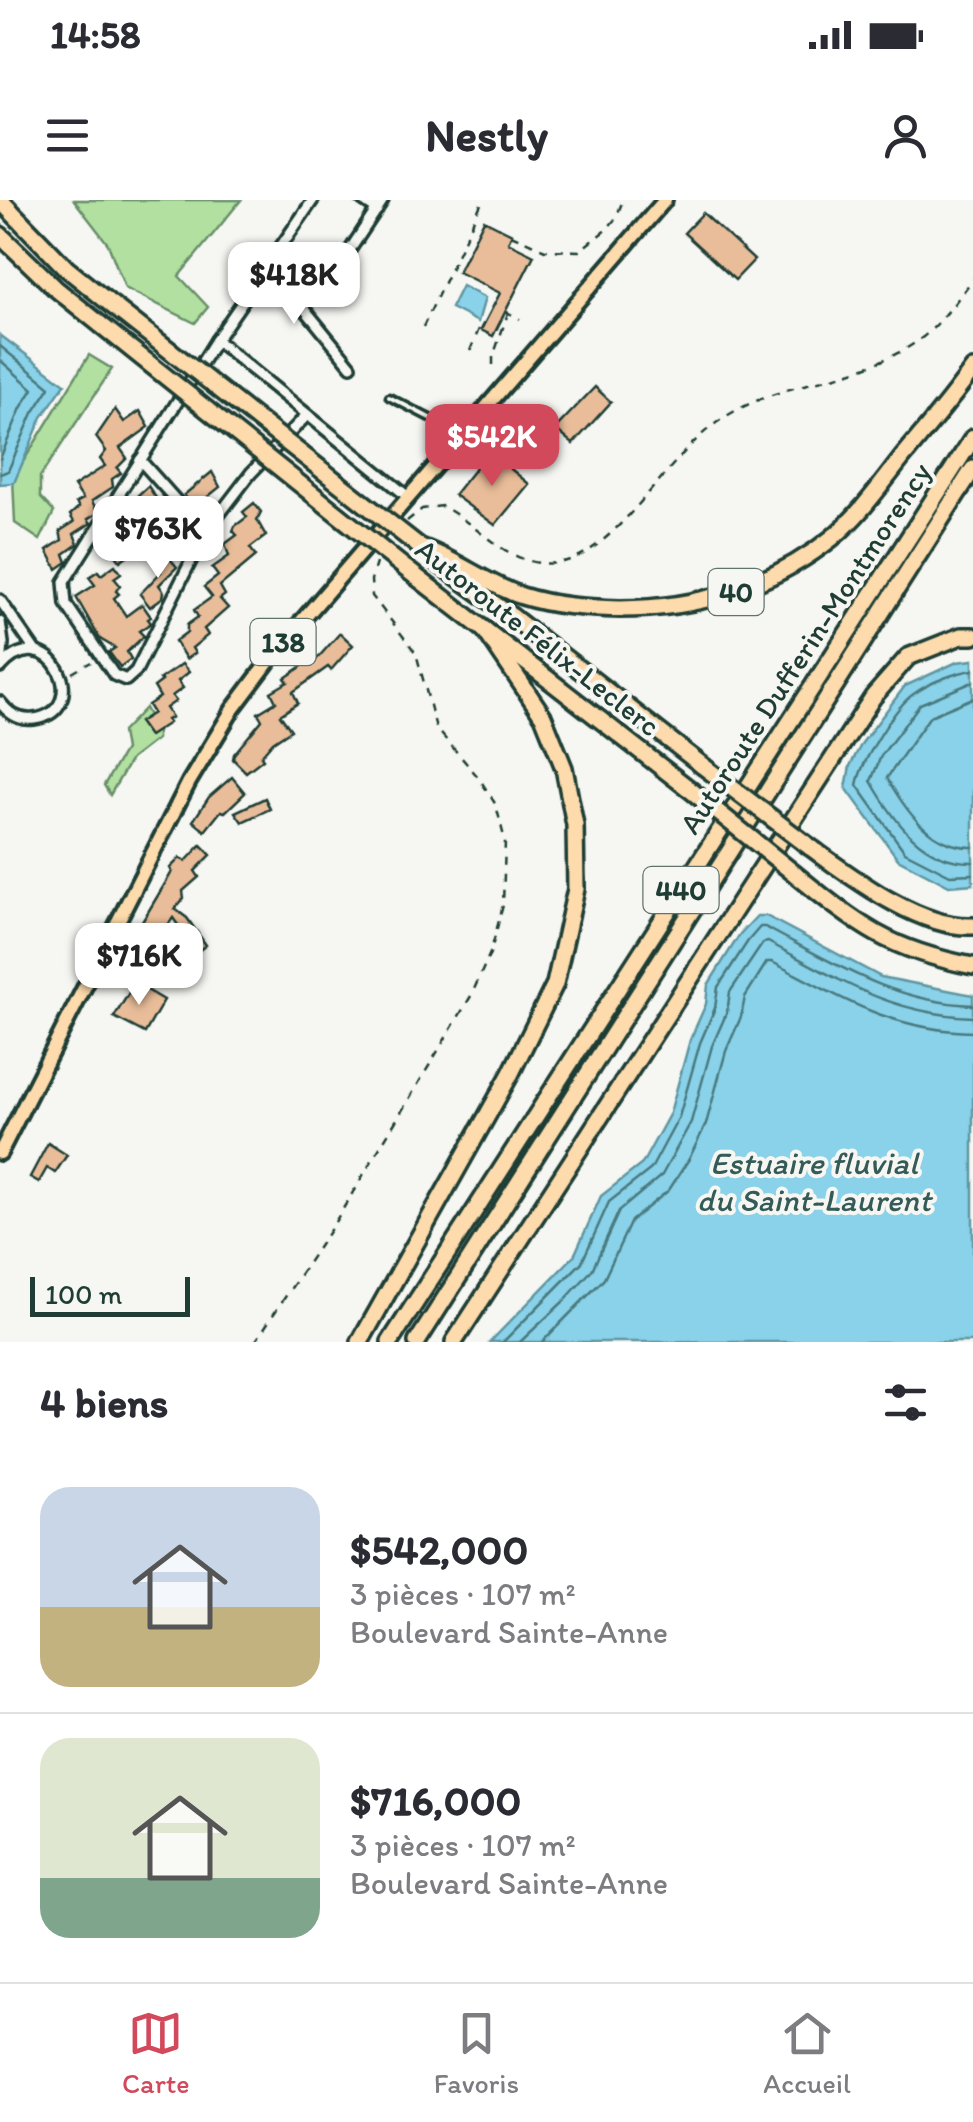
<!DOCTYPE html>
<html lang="fr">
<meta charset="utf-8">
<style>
body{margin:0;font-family:Itim,sans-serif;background:#f2f2f3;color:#2b2b33;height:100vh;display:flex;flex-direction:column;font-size:38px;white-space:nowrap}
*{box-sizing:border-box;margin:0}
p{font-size:32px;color:#7c7c81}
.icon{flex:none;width:55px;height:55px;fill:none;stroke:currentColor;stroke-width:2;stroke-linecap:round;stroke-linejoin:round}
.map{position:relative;height:1142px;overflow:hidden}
.panel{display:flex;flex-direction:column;background:#fff;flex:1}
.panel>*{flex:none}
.scale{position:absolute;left:30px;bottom:25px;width:160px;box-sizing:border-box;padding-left:10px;border:5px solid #1f3d34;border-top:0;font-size:28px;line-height:35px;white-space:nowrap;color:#1f3d34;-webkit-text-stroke:8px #f6f6f2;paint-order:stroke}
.price{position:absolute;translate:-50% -85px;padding:0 22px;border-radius:20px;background:#fff;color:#222;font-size:32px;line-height:65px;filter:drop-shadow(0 2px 5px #0008)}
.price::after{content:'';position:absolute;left:50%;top:60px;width:30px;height:22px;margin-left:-15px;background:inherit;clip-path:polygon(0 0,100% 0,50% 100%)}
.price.on{background:#d1495b;color:#fff}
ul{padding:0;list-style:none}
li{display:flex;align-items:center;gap:30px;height:250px;padding:0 40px}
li+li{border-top:2px solid #e1e1e2}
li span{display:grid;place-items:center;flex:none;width:280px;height:200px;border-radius:30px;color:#555}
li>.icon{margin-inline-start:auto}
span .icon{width:120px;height:120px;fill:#fffc;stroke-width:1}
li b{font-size:42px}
h2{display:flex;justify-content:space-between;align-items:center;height:120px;padding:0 40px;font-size:42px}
.status{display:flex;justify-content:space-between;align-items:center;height:70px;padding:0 50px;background:#fff;direction:ltr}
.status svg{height:28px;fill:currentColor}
header{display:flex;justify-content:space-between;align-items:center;height:130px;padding:0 40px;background:#fff;font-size:45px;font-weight:800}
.dock{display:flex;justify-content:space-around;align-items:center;height:140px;border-top:2px solid #e1e1e2;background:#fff;font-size:28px;color:#7c7c81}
.dock a{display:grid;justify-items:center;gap:5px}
.dock .on{color:#d1495b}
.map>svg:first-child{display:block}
.green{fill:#b1e0a0;stroke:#688e6a;stroke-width:2.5}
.water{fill:#89d2ea;stroke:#5f96a1;stroke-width:2.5}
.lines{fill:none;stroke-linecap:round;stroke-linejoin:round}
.shore{stroke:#49797d;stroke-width:2.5}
.building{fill:#e9bd99;stroke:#1f3d34;stroke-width:2.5}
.lane-casing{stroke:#1f3d34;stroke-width:11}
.street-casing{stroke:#1f3d34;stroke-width:16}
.primary-casing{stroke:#1f3d34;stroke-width:20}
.highway-casing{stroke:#1f3d34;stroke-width:22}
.path{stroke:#1f3d34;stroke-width:2.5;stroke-dasharray:8 8;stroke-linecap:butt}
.lane{stroke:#f6f6f2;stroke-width:4}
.street{stroke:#f6f6f2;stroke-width:9}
.primary{stroke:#fedbac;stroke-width:12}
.highway{stroke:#fedbac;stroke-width:15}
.highway-bridge-casing{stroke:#1f3d34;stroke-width:22;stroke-linecap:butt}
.highway-bridge{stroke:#fedbac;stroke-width:15}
.labels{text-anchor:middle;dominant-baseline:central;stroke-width:8;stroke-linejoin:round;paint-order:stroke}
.shield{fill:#f6f6f2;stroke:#60746d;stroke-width:2.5}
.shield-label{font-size:28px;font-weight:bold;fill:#1f3d34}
.street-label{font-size:30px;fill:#1f3d34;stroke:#f6f6f2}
.water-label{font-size:32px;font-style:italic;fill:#345b58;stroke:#f6f6f2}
</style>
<div class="status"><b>14:58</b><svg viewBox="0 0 49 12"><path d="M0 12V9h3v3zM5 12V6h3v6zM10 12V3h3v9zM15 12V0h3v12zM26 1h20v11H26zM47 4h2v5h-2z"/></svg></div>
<header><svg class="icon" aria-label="menu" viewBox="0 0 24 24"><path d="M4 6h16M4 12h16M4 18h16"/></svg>Nestly<svg class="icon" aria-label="person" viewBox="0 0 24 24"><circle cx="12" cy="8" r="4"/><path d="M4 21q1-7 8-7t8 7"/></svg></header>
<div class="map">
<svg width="973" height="1142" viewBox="0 0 973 1142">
<rect width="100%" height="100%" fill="#f6f6f2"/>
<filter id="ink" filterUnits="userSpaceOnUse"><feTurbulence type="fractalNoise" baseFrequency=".01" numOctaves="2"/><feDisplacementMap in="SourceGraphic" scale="20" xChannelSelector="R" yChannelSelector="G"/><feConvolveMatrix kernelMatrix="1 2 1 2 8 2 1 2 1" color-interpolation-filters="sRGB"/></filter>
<g filter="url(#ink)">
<g class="green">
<polygon points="74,0 241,0 179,76 208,107 195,123 125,88 108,44"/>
<polygon points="313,54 337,74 312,102 293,76"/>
<polygon points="89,155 112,169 40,277 40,297 54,312 40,340 15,323 13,278"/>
<polygon points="145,508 157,531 157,539 131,559 110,595 104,585 125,550 122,532"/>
</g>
<g class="water">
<polygon points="462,86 485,98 478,122 451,108"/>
<polygon points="0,135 65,184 42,217 14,283 0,284"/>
<polygon points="973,460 973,684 949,686 898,659 846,588 850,566 862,543 905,486 957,462"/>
<polygon points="757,716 766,716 881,777 973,795 973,1142 490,1142 574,1056 601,996 642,964 670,913 690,840 706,804 708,785 740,734"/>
</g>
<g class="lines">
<g class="shore">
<polyline points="0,146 50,187 33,213 8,271 0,274"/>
<polyline points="0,160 33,189 21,208 0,259"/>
<path d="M973,470C954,473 931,482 915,493C896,505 861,562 857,585L905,652L950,675L973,674"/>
<path d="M973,482L920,504L881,556L871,581C894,621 923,663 973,662"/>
<path d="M973,498L930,516L887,578C906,611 931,648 973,647"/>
<path d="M503,1142L582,1062L609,1002L651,969L679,917L700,843L715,808L718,787L748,741L760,727H765C834,763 892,802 973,805"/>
<path d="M520,1142L565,1100L592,1070L619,1011L662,975L691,922L712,846L727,812L730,792L763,743L768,742C839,779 889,814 973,817"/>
<path d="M542,1142L604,1079L631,1021L669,990L689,959L706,924L726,851L741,817L745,797L767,762H772C842,798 890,830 973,832"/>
</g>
</g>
<g class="building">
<polygon points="703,13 754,60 735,80 684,33"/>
<polygon points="484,20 512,34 508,42 534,55 493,136 481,130 500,93 458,72"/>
<polygon points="595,187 611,202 573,244 555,229"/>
<polygon points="115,209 124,222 140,211 149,227 120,248 127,258 117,268 121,273 112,279 113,287 92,301 98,313 88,319 91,323 74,334 78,344 64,354 67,362 57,369 47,350 62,340 60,331 74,322 70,315 79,307 76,303 83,299 74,286 105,266 100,259 106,251 96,237"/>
<polygon points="489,251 529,284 495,325 454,295"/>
<polygon points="212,272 220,287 205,299 211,306 200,315 184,295"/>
<polygon points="148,286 160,304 154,309 166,316 164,319 175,331 178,329 188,341 172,354 158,336 145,352 142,345 120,361 108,344 120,335 118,329 133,318 131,310 143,301 138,295"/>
<polygon points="254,303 261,312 257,320 266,336 250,348 256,356 220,386 225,395 220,399 228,408 204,429 208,435 192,448 195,453 186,459 175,441 187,432 187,425 198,417 194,410 212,397 204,387 218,376 212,368 229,356 225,344 237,335 233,331 235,326 247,317 243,312"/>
<polygon points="166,354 177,367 159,385 164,392 163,397 150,407 140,394 161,372 154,363"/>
<polygon points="115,365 121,373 114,378 120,385 116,391 119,394 114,398 126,416 142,404 151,417 148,419 151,423 139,431 144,436 127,452 131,459 120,467 109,452 115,448 100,439 76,397 95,385 89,377 98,371 101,375"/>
<polygon points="340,433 353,445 331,470 328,467 293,492 298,503 280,515 291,530 273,542 261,556 263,559 246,572 233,559 234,554 262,520 258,513 276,502 271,492 288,482 285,478 301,467 298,459 307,452 315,461"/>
<polygon points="182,464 189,472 178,481 183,488 172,496 176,501 166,508 172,517 167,520 169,523 149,536 139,522 153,513 148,505 160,497 154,487 162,481 160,479"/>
<polygon points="232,577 245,593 225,612 221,611 205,631 193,621 209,597"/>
<polygon points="265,598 270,609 242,622 235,612"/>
<polygon points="201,645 211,655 195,671 199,677 183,691 184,698 175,709 187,718 206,745 197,752 173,718 157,740 139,727 172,672 170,668 180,658 186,661"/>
<polygon points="135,783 164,800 145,833 114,817"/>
<polygon points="48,943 67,955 55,973 47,968 39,982 30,977"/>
</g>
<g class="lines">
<defs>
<polyline id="lane" points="389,197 457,232"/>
<g id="street">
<polyline points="362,0 377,10"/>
<polyline points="268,64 351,166"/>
<polyline points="340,65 383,0"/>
<polyline points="216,140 407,296"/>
<polyline points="307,215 251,273 205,333 136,471 126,480 114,475 66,404 64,382 216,140 313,0"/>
<polyline points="140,260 205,333"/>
<polyline points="0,400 36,452"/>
<polyline points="0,422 3,443 1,467"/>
<path d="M0,502C8,513 19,521 34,519C95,511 49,413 0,468"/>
</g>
<polyline id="primary" points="0,953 189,582 233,509 281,445 665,0"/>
<g id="highway">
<polyline points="0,0 66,68 112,105"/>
<polyline points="0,35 55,88 101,125"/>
<path d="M420,347C455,359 486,384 522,396C553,406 588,408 620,409C697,409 772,386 832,338C859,316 880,286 902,258C926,229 951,200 973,169"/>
<polyline points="438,363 511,416 703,566"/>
<polyline points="405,368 688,588"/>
<path d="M810,647C852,677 919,729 973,726"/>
<path d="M795,674C859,726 889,750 973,766"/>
<polyline points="360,1142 510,875 555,784 576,689 575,625 564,568 543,516 485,430"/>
<polyline points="390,1142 973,238"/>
<polyline points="417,1142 973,269"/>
<polyline points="454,1142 873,497 908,457 961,436 973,436"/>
</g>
</defs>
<use href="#lane" class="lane-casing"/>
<use href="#street" class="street-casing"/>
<use href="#primary" class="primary-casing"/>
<use href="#highway" class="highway-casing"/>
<g class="path">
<polyline points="511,35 545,50 579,51 607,29 616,18 623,0"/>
<polyline points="505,111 520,119"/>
<polyline points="423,127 483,0"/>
<polyline points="470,151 479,129"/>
<polyline points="493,165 493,157 508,113"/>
<path d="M407,321L422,309L442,306C482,327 512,372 562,362C618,351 667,256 719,221C780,178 864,183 923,137C943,121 958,98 973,79"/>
<polyline points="72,473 91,462"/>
<polyline points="255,1142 332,1027 471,796 491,751 503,705 505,641 496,605 479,578 436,528 416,453 372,396 371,380 376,363"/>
</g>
<use href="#lane" class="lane"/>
<use href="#street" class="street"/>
<use href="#primary" class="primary"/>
<use href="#highway" class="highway"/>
<defs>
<g id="highway-bridge">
<polyline points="112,105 420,347"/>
<polyline points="101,125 405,368"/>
<polyline points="703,566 810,647"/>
<polyline points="688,588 795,674"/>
</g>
</defs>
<use href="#highway-bridge" class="highway-bridge-casing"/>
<use href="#highway-bridge" class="highway-bridge"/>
</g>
</g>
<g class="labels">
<g class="shield">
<rect x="708.5" y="369" width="55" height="46" rx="8"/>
<rect x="250.5" y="419" width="65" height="46" rx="8"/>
<rect x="643.5" y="667" width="75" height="46" rx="8"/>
</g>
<g class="shield-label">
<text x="736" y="392">40</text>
<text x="283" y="442">138</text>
<text x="681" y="690">440</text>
</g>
<g class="street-label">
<text transform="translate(538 437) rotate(38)">Autoroute Félix-Leclerc</text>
<text transform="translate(805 448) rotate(-57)">Autoroute Dufferin-Montmorency</text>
</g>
<g class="water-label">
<text x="814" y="963">Estuaire fluvial<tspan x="814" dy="37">du Saint-Laurent</tspan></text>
</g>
</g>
</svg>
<div class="scale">100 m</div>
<b class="price" style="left:294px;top:127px">$418K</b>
<b class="price on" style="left:492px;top:289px">$542K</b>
<b class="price" style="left:158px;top:381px">$763K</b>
<b class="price" style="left:139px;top:808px">$716K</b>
</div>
<section class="panel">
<h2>4 biens<svg class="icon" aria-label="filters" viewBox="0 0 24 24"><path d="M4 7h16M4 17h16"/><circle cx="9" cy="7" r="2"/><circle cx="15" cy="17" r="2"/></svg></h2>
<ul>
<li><span style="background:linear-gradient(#c9d6e8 60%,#c2b280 0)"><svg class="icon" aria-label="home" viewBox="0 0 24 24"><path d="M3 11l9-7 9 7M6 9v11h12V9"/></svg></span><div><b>$542,000</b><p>3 pièces · 107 m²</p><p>Boulevard Sainte-Anne</p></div></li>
<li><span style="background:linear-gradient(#dfe7d0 70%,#7fa58c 0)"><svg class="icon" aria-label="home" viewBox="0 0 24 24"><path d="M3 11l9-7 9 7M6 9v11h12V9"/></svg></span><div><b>$716,000</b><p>3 pièces · 107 m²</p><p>Boulevard Sainte-Anne</p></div></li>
</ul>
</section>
<nav class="dock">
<a class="on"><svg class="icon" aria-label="map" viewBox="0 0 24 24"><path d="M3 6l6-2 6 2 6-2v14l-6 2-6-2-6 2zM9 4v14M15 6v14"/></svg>Carte</a>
<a><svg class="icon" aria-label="saved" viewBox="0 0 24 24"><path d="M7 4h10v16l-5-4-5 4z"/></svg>Favoris</a>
<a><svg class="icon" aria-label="home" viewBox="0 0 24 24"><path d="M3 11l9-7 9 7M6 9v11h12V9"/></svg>Accueil</a>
</nav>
